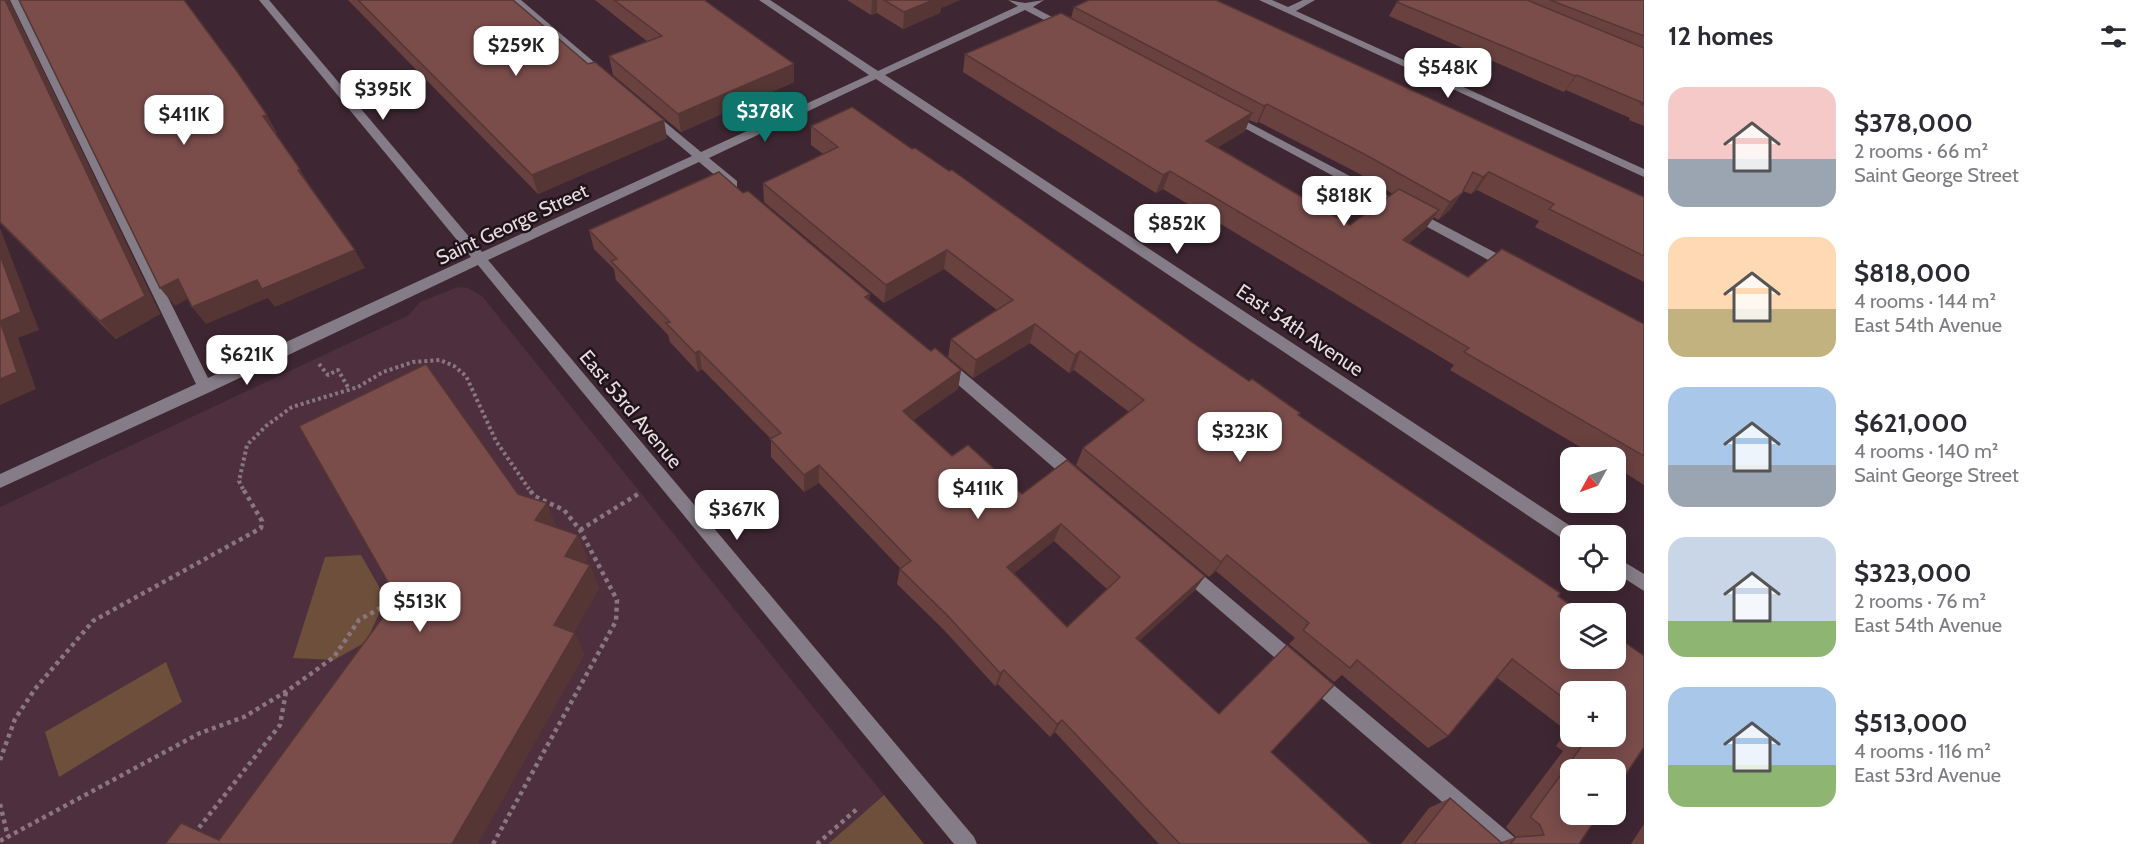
<!DOCTYPE html>
<meta charset="utf-8">
<style>
body{margin:0;font-family:Cabin,sans-serif;background:#f2f2f3;color:#2b2b33;height:100vh;display:flex;flex-direction:column;font-size:22px;white-space:nowrap}
*{box-sizing:border-box;margin:0}
p{font-size:20px;color:#7c7c81}
.icon{flex:none;width:33px;height:33px;fill:none;stroke:currentColor;stroke-width:2;stroke-linecap:round;stroke-linejoin:round}
.map{position:relative;flex:1;overflow:hidden}
.drawer{display:flex;flex-direction:column;background:#fff;width:510px}
.drawer>*{flex:none}
.needle{width:39px;rotate:230deg}
.fabs{position:absolute;left:1560px;top:447px;display:grid;gap:12px}
.fabs a{display:grid;place-items:center;width:66px;height:66px;border-radius:12px;background:#fff;box-shadow:0 3px 15px #0003;font-size:30px}
.price{position:absolute;translate:-50% -51px;padding:0 14px;border-radius:12px;background:#fff;color:#222;font-size:20px;line-height:39px;filter:drop-shadow(0 2px 3px #0008)}
.price::after{content:'';position:absolute;left:50%;top:36px;width:18px;height:14px;margin-left:-9px;background:inherit;clip-path:polygon(0 0,100% 0,50% 100%)}
.price.current{background:#0f766e;color:#fff}
ul{padding:0;list-style:none}
li{display:flex;align-items:center;gap:18px;height:150px;padding:0 24px}
li span{display:grid;place-items:center;flex:none;width:168px;height:120px;border-radius:18px;color:#555}
li>.icon{margin-inline-start:auto}
span .icon{width:72px;height:72px;fill:#fffc;stroke-width:1}
li b{font-size:26px}
h2{display:flex;justify-content:space-between;align-items:center;height:72px;padding:0 24px;font-size:26px}
main{display:flex;flex:1;min-height:0}
.map>svg:first-child{display:block}
.built{fill:#4d2f3d}
.green{fill:#6d4f3b}
.lines{fill:none;stroke-linecap:round;stroke-linejoin:round}
.path-far1{stroke:#8a767f;stroke-width:4;stroke-dasharray:3 3;stroke-linecap:butt}
.path{stroke:#8a767f;stroke-width:4.5;stroke-dasharray:4 4;stroke-linecap:butt}
.minor{fill:#847c86;fill-rule:evenodd}
.wall{fill:#694240;fill-rule:evenodd}
.shaded-wall{fill:#553634}
.building{fill:#7a4d4b;stroke:#553634;stroke-width:1.5;fill-rule:evenodd}
.labels{text-anchor:middle;dominant-baseline:central;stroke-width:5;stroke-linejoin:round;paint-order:stroke}
.street-label{font-size:20px;fill:#eadae1;stroke:#1e1419}
</style>
<main>
<div class="map">
<svg width="1644" height="844" viewBox="0 0 1644 844">
<rect width="100%" height="100%" fill="#3e2732"/>
<polygon class="built" points="458,287 468,288 482,296 884,795 828,844 0,844 0,507 409,315 420,302"/>
<g class="green">
<polygon points="361,555 386,599 366,642 334,660 293,658 325,557"/>
<polygon points="166,662 182,702 59,777 45,732"/>
<polygon points="884,795 924,844 828,844"/>
</g>
<g class="lines">
<g class="path-far1">
<polyline points="319,364 328,375 338,370 349,389"/>
<polyline points="243,489 239,481 247,445 266,426 292,407 358,387 383,372 413,362 440,360 454,366 466,376 496,441 529,489"/>
</g>
<g class="path">
<polyline points="580,530 638,494"/>
<polyline points="0,760 15,719 35,689 93,621 261,528 262,521 242,487"/>
<polyline points="0,804 8,837"/>
<polyline points="194,834 280,725 286,692"/>
<polyline points="0,841 200,733 244,717 287,691 334,657 359,620 386,605"/>
<polyline points="493,844 616,621 617,600 580,530 564,510 534,496 528,487"/>
<polyline points="817,844 857,809"/>
</g>
<g class="minor">
<polygon points="10,0 20,0 208,378 471,257 259,0 269,0 482,252 692,156 646,117 646,113 654,113 701,152 869,75 759,0 770,0 878,71 1018,6 1008,0 1025,3 1044,0 1033,7 1069,26 1069,30 1063,30 1025,10 885,75 1578,531 1580,536 1570,536 1570,543 1566,541 876,79 709,158 737,181 737,187 729,187 699,162 488,260 974,837 977,844 954,844 478,265 210,392 0,488 0,474 196,384"/>
<polygon points="510,0 521,0 608,74 608,78 600,78"/>
<polygon points="1259,0 1272,0 1288,7 1303,0 1315,0 1296,11 1644,169 1644,177"/>
<polygon points="1230,113 1515,263 1516,266 1515,269 1505,269 1226,118 1226,114"/>
<polygon points="945,360 950,361 1081,471 1083,476 1081,481 1075,482 1069,481 940,369 938,365 940,361"/>
<polygon points="1616,557 1644,574 1644,591 1616,573"/>
<polygon points="1185,562 1191,565 1514,837 1517,844 1491,844 1179,575 1177,570 1179,565"/>
</g>
</g>
<g class="wall">
<polygon points="0,0 9,0 160,314 116,339 0,223"/>
<polygon points="348,0 513,0 667,138 538,194"/>
<polygon points="595,0 704,0 794,64 794,82 681,132 613,75 609,56 648,42"/>
<polygon points="847,0 960,0 941,8 940,13 903,29 877,13 871,15"/>
<polygon points="1400,0 1644,0 1644,126 1629,120 1630,118 1566,90 1564,92 1389,16 1397,2"/>
<path d="M1074,7L1644,197V282L1535,227L1539,221L1477,190L1471,194L1463,191L1450,210L1438,220L1434,217L1426,228L1409,243L1468,277L1644,324V485L1616,467V458H1599L1450,370L1454,365L1163,189L1156,193L963,72L965,54L1071,18ZM1249,120L1257,123L1259,122L1356,172L1393,194L1350,225L1218,147L1245,131Z"/>
<path d="M852,107L912,149L915,148L949,171L952,170L1193,343L1249,381L1252,379L1300,413L1298,416L1560,593L1558,596L1583,614H1570V658H1616V636L1644,656V747L1616,789V770H1570V814H1599L1579,844H1401L1429,808L1450,798L1501,842L1516,837L1506,827L1563,751L1556,746L1567,731L1496,677L1448,736L1428,748L1342,675L1334,682L1289,644L1295,638L1216,571L1209,577L1076,465L1083,448L1129,412L1074,370L1069,373L1030,343L973,378L948,357L951,339L997,310L944,269L884,303L764,202L763,183L823,154L811,145V126ZM1570,692H1616V736H1570Z"/>
<path d="M589,230L870,301L928,349L961,370L958,389L913,420L952,456L1022,494L1205,576L1194,591L1139,641L1219,714L1271,752L1371,844H1159L1055,732L1050,737L998,684L995,686L944,630L897,584L900,568L819,483L804,492L771,457V439L702,369L698,372L670,342L668,335L616,280L614,269L594,249ZM1054,541L1107,589L1067,627L1014,573Z"/>
<polygon points="1644,824 1644,844 1631,844"/>
</g>
<g class="shaded-wall">
<polygon points="5,0 9,0 160,314 116,339 100,321"/>
<polygon points="872,0 877,0 877,13 871,15"/>
<polygon points="933,0 960,0 941,8 940,13 903,29 904,12"/>
<polygon points="794,64 794,82 681,132 678,114"/>
<polygon points="1577,75 1566,90 1564,92 1575,76"/>
<polygon points="1267,104 1259,122 1257,123 1264,106"/>
<polygon points="1252,113 1245,131 1199,159 1206,141"/>
<polygon points="267,115 277,133 273,134 263,116"/>
<polygon points="664,120 667,138 538,194 532,175"/>
<polygon points="300,169 310,187 298,170"/>
<polygon points="1170,171 1163,189 1156,193 1163,175"/>
<polygon points="1489,172 1477,190 1471,194 1483,177"/>
<polygon points="1462,193 1450,210 1438,220 1450,202"/>
<polygon points="1439,210 1426,228 1391,258 1403,240"/>
<polygon points="0,228 39,330 18,338 36,389 0,405"/>
<polygon points="355,250 365,268 275,307 268,298 206,324 192,307 257,280"/>
<polygon points="947,250 944,269 884,303 886,285"/>
<polygon points="178,279 191,297 175,306 160,288"/>
<polygon points="870,294 869,312 865,297"/>
<polygon points="1035,324 1030,343 973,378 976,360"/>
<polygon points="699,351 702,369 698,372 695,353"/>
<polygon points="1080,351 1074,370 1069,373 1075,355"/>
<polygon points="961,370 958,389 901,429 903,411"/>
<polygon points="819,465 819,483 804,492 804,475"/>
<polygon points="547,503 557,528 535,520"/>
<polygon points="1061,524 1054,541 1002,583 1007,567"/>
<polygon points="578,535 588,559 576,580 565,556"/>
<polygon points="1227,555 1216,571 1209,577 1221,562"/>
<polygon points="590,565 600,588 566,646 554,625"/>
<polygon points="1205,576 1194,591 1127,652 1136,638"/>
<polygon points="575,633 585,654 478,844 452,844"/>
<polygon points="1004,670 998,684 995,686 1000,673"/>
<polygon points="1062,720 1055,732 1050,737 1057,724"/>
</g>
<g class="building">
<polygon points="0,0 5,0 145,296 100,321 0,222"/>
<polygon points="19,0 184,0 238,73 267,115 263,116 300,169 298,170 355,250 262,289 257,280 192,307 178,279 160,288"/>
<polygon points="358,0 513,0 588,64 595,62 664,120 532,175"/>
<polygon points="614,0 704,0 794,64 678,114 609,56 662,36"/>
<polygon points="884,0 933,0 904,12"/>
<polygon points="1089,0 1216,0 1644,197 1644,256 1549,209 1554,204 1489,172 1483,177 1473,172 1462,193 1450,202 1366,155 1267,104 1264,106 1074,7"/>
<polygon points="1400,0 1527,0 1644,48 1644,106 1641,104 1643,103 1577,75 1575,76 1397,2"/>
<polygon points="1550,0 1644,0 1644,36"/>
<polygon points="1061,13 1252,113 1206,141 1350,225 1399,189 1439,210 1403,240 1468,277 1502,249 1644,324 1644,456 1464,352 1469,348 1170,171 1163,175 965,54"/>
<polygon points="852,107 912,149 915,148 949,171 952,170 1193,343 1249,381 1252,379 1300,413 1298,415 1560,593 1558,596 1583,614 1570,614 1570,658 1616,658 1616,636 1644,656 1644,747 1616,789 1616,770 1570,770 1570,814 1599,814 1579,844 1510,844 1516,837 1544,835 1540,825 1530,817 1587,739 1584,736 1616,736 1616,692 1570,692 1570,703 1512,659 1448,736 1357,660 1350,668 1303,630 1309,623 1227,555 1221,562 1083,448 1144,400 1080,351 1075,355 1035,324 976,360 951,339 1013,300 947,250 886,285 763,183 838,147 811,126"/>
<path d="M719,172L743,193L748,191L870,294L865,297L928,349L931,351L935,348L961,370L903,411L952,456L968,445L1022,494L1067,460L1205,576L1136,638L1219,714L1287,645L1334,685L1271,752L1371,844H1180L1062,720L1057,724L1004,670L1000,673L947,615L900,569L911,561L819,465L804,475L770,439L781,433L699,351L695,353L666,323L670,322L611,261L617,259L589,230ZM1061,524L1120,577L1067,627L1007,567Z"/>
<polygon points="0,255 21,312 0,321"/>
<polygon points="0,321 17,372 0,379"/>
<polygon points="426,364 518,494 547,503 535,520 578,535 565,556 590,565 554,625 575,633 452,844 165,844 181,823 219,840 397,598 299,426"/>
<polygon points="1450,798 1503,844 1414,844"/>
</g>
<g class="labels">
<g class="street-label">
<text transform="translate(512 224) rotate(-25)">Saint George Street</text>
<text transform="translate(1300 330) rotate(34)">East 54th Avenue</text>
<text transform="translate(631 409) rotate(50)">East 53rd Avenue</text>
</g>
</g>
</svg>
<div class="fabs">
<a><svg class="needle" viewBox="-14 -14 28 28"><path d="M0-13l5 13h-10z" fill="#e53935"/><path d="M0 13l5-13h-10z" fill="#7c7c81"/></svg></a>
<a><svg class="icon" aria-label="locate" viewBox="0 0 24 24"><circle cx="12" cy="12" r="6"/><path d="M12 2v4M12 18v4M2 12h4M18 12h4"/></svg></a>
<a><svg class="icon" aria-label="layers" viewBox="0 0 24 24"><path d="M12 4l9 5-9 5-9-5zM3 14l9 5 9-5"/></svg></a>
<a>+</a>
<a>−</a>
</div>
<b class="price" style="left:516px;top:77px">$259K</b>
<b class="price" style="left:1448px;top:99px">$548K</b>
<b class="price" style="left:383px;top:121px">$395K</b>
<b class="price current" style="left:765px;top:143px">$378K</b>
<b class="price" style="left:184px;top:146px">$411K</b>
<b class="price" style="left:1344px;top:227px">$818K</b>
<b class="price" style="left:1177px;top:255px">$852K</b>
<b class="price" style="left:247px;top:386px">$621K</b>
<b class="price" style="left:1240px;top:463px">$323K</b>
<b class="price" style="left:978px;top:520px">$411K</b>
<b class="price" style="left:737px;top:541px">$367K</b>
<b class="price" style="left:420px;top:633px">$513K</b>
</div>
<section class="drawer">
<h2>12 homes<svg class="icon" aria-label="filters" viewBox="0 0 24 24"><path d="M4 7h16M4 17h16"/><circle cx="9" cy="7" r="2"/><circle cx="15" cy="17" r="2"/></svg></h2>
<ul>
<li><span style="background:linear-gradient(#f6c9c9 60%,#9aa5b1 0)"><svg class="icon" aria-label="home" viewBox="0 0 24 24"><path d="M3 11l9-7 9 7M6 9v11h12V9"/></svg></span><div><b>$378,000</b><p>2 rooms · 66 m²</p><p>Saint George Street</p></div></li>
<li><span style="background:linear-gradient(#ffd9b3 60%,#c2b280 0)"><svg class="icon" aria-label="home" viewBox="0 0 24 24"><path d="M3 11l9-7 9 7M6 9v11h12V9"/></svg></span><div><b>$818,000</b><p>4 rooms · 144 m²</p><p>East 54th Avenue</p></div></li>
<li><span style="background:linear-gradient(#a9c7e8 65%,#9aa5b1 0)"><svg class="icon" aria-label="home" viewBox="0 0 24 24"><path d="M3 11l9-7 9 7M6 9v11h12V9"/></svg></span><div><b>$621,000</b><p>4 rooms · 140 m²</p><p>Saint George Street</p></div></li>
<li><span style="background:linear-gradient(#c9d6e8 70%,#8fb573 0)"><svg class="icon" aria-label="home" viewBox="0 0 24 24"><path d="M3 11l9-7 9 7M6 9v11h12V9"/></svg></span><div><b>$323,000</b><p>2 rooms · 76 m²</p><p>East 54th Avenue</p></div></li>
<li><span style="background:linear-gradient(#a9c7e8 65%,#8fb573 0)"><svg class="icon" aria-label="home" viewBox="0 0 24 24"><path d="M3 11l9-7 9 7M6 9v11h12V9"/></svg></span><div><b>$513,000</b><p>4 rooms · 116 m²</p><p>East 53rd Avenue</p></div></li>
</ul>
</section>
</main>
